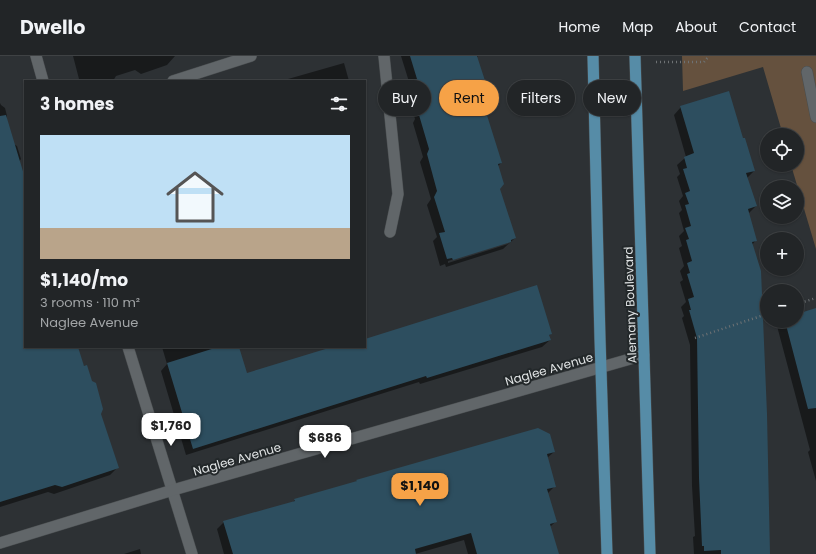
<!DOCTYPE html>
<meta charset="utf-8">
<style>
body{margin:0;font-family:Poppins,sans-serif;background:#2e3133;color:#f1f3f6;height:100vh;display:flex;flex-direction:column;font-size:15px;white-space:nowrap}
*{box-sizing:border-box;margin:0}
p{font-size:13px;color:#a2a5a7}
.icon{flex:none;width:22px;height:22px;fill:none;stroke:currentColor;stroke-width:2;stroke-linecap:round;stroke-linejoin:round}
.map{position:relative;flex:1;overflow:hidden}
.side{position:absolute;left:24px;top:24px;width:342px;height:268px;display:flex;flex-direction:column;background:#222527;border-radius:0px;box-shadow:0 1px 3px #0004,0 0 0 1px #3f4244}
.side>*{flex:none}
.banner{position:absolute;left:378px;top:24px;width:378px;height:36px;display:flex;gap:8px}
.buttons{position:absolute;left:760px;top:72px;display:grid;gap:8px}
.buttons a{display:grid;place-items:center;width:44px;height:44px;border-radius:50%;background:#222527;box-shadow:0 1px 3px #0004,0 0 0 1px #3f4244;font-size:20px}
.price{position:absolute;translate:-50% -34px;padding:0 9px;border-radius:8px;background:#fff;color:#222;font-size:13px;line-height:26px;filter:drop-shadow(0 1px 2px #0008)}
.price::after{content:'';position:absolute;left:50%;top:24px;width:12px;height:9px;margin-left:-6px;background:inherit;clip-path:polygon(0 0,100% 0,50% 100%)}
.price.selected{background:#f6a247;color:#111}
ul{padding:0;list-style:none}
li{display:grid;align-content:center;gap:8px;height:212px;padding:0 16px}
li+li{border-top:1px solid #3f4244}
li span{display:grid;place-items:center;height:124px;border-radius:0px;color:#555}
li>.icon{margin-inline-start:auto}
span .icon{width:72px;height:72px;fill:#fffc;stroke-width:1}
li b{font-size:17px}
h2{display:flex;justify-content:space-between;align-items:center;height:48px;padding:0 16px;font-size:17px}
.pill{padding:0 14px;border-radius:18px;background:#222527;box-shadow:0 1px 3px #0004,0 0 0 1px #3f4244;font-size:14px;line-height:36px}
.pill.selected{background:#f6a247;color:#111}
header{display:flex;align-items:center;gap:24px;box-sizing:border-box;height:56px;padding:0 20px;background:#222527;border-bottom:1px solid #3f4244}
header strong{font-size:19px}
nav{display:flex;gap:22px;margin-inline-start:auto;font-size:14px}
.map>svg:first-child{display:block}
.green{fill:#65513e}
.shadow{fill:#0007;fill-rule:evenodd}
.building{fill:#2d4e5f}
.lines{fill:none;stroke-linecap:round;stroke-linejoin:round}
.pedestrian-casing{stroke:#4a4e50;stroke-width:12}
.minor-casing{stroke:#4a4e50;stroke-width:12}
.primary-casing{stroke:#4a4e50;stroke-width:12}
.path{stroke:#6e7274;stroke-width:2.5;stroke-dasharray:1 3;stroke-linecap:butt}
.pedestrian{stroke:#616669;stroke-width:11}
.minor{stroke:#616669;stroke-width:11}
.primary{stroke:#568ca7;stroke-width:11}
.labels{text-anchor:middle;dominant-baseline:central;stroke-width:4;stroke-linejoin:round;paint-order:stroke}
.street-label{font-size:12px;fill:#e1e4e5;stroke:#23282a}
</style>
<header>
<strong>Dwello</strong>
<nav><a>Home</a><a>Map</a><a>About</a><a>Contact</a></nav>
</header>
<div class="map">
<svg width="816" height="498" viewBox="0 0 816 498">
<rect width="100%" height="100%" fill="#2d3134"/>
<polygon class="green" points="682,0 816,0 816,193 791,109 797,109 797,79 783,79 763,11 683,35"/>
<g class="shadow">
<polygon points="73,0 175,0 167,9 141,18 135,14 116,20 113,25 82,25 79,23"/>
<path d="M401,0H478L476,2L487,34L484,37V53L501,107L498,110L499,133L515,182L503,193L446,211L445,208L440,210L433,185L437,181L427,149L431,143L420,106L423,101L413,67L415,63L406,32L410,29ZM511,185L508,188L448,207V205Z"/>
<polygon points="344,7 349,25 281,25"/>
<polygon points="0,47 1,49 5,52 7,60 6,65 12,87 17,90 21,103 19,106 25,126 25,291 77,291 100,357 117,412 110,419 54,438 48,436 0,451"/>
<polygon points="681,51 743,84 754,115 747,122 756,150 748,158 756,184 752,189 769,498 694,498 693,481 695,480 692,430 690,289 682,262 684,260 681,251 686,246 680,226 683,224 680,215 684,210 679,192 682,190 679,180 684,175 679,157 682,154 679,145 683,140 677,121 680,118 677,109 686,101 674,59"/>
<polygon points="816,253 816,425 808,396 810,394 777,270 782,265 797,265 797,259"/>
<polygon points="551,278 548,280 550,284 542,291 420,328 419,326 186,399 161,315 167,308 162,291 238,291 246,319 335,291 365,291 365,284"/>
<polygon points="554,396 547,402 555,430 547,438 556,465 550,471 558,498 468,498 464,484 415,498 224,498 217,473 224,466 292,447 295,444 355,427 357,425"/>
<polygon points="140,493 141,498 124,498"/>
</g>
<g class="building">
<polygon points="410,0 477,0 488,34 485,35 489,49 485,53 502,107 498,108 504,128 500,133 516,182 511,184 511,186 453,204 452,202 447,203 439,177 445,176 434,141 437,135 427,98 429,93 419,59 422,55 412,24 417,23"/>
<polygon points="729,35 743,82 745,82 755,115 746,117 757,150 748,153 757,185 752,186 761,215 767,358 770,498 721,498 721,494 704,495 704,490 702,490 699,422 697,282 689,254 691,254 688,243 694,241 687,218 690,217 687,207 692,205 686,184 689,183 685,172 691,170 685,149 689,148 685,137 690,135 683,113 687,112 684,101 694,97 680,50"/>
<polygon points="6,59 25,122 25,291 78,291 84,310 87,309 92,325 96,327 103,353 101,358 119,412 62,431 55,429 0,446 0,60"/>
<polygon points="537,229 552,278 549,279 551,284 427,322 426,320 193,393 167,307 218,291 239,291 247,317 332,291 365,291 365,283"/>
<polygon points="816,252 816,352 808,353 785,265 797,265 797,258"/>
<polygon points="538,372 550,378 555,396 547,398 556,431 547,433 557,466 550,468 559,498 477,498 471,477 415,493 416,498 233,498 223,465 295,445 294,443 357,425 356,424"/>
</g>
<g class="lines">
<defs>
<polyline id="pedestrian" points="807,16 816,61"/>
<g id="minor">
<polyline points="36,0 43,25"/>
<polyline points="384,0 398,138 390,176"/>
<polyline points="173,25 251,0"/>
<polyline points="128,291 192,498"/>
<polyline points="0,487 173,434 644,299"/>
</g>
<g id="primary">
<polyline points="593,0 600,283 607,498"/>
<polyline points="635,0 650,498"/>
</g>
</defs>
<use href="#pedestrian" class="pedestrian-casing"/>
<use href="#minor" class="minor-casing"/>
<use href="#primary" class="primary-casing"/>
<g class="path">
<polyline points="656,6 704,6 709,0"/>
<polyline points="797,248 816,242"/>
<polyline points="695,282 767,258"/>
</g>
<use href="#pedestrian" class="pedestrian"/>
<use href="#minor" class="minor"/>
<use href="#primary" class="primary"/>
</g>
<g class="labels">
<g class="street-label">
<text transform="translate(630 249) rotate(-92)">Alemany Boulevard</text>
<text transform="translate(549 313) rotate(-16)">Naglee Avenue</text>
<text transform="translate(237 403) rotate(-16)">Naglee Avenue</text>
</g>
</g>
</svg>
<div class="buttons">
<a><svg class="icon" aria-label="locate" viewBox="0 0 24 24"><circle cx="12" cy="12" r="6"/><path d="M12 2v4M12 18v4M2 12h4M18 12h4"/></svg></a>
<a><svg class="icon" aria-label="layers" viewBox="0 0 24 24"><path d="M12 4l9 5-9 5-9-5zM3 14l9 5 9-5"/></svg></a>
<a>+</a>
<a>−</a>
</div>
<b class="price" style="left:171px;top:391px">$1,760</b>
<b class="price" style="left:325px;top:403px">$686</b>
<b class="price selected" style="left:420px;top:451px">$1,140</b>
<div class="banner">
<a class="pill">Buy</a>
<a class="pill selected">Rent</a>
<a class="pill">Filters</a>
<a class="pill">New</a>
</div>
<section class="side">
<h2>3 homes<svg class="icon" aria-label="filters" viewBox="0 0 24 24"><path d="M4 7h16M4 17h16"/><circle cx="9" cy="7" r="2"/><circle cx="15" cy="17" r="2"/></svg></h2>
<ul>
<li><span style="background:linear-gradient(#bfe0f5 75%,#b9a48a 0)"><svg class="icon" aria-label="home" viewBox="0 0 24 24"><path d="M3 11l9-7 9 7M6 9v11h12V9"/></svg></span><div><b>$1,140/mo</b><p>3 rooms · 110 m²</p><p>Naglee Avenue</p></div></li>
</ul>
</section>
</div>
